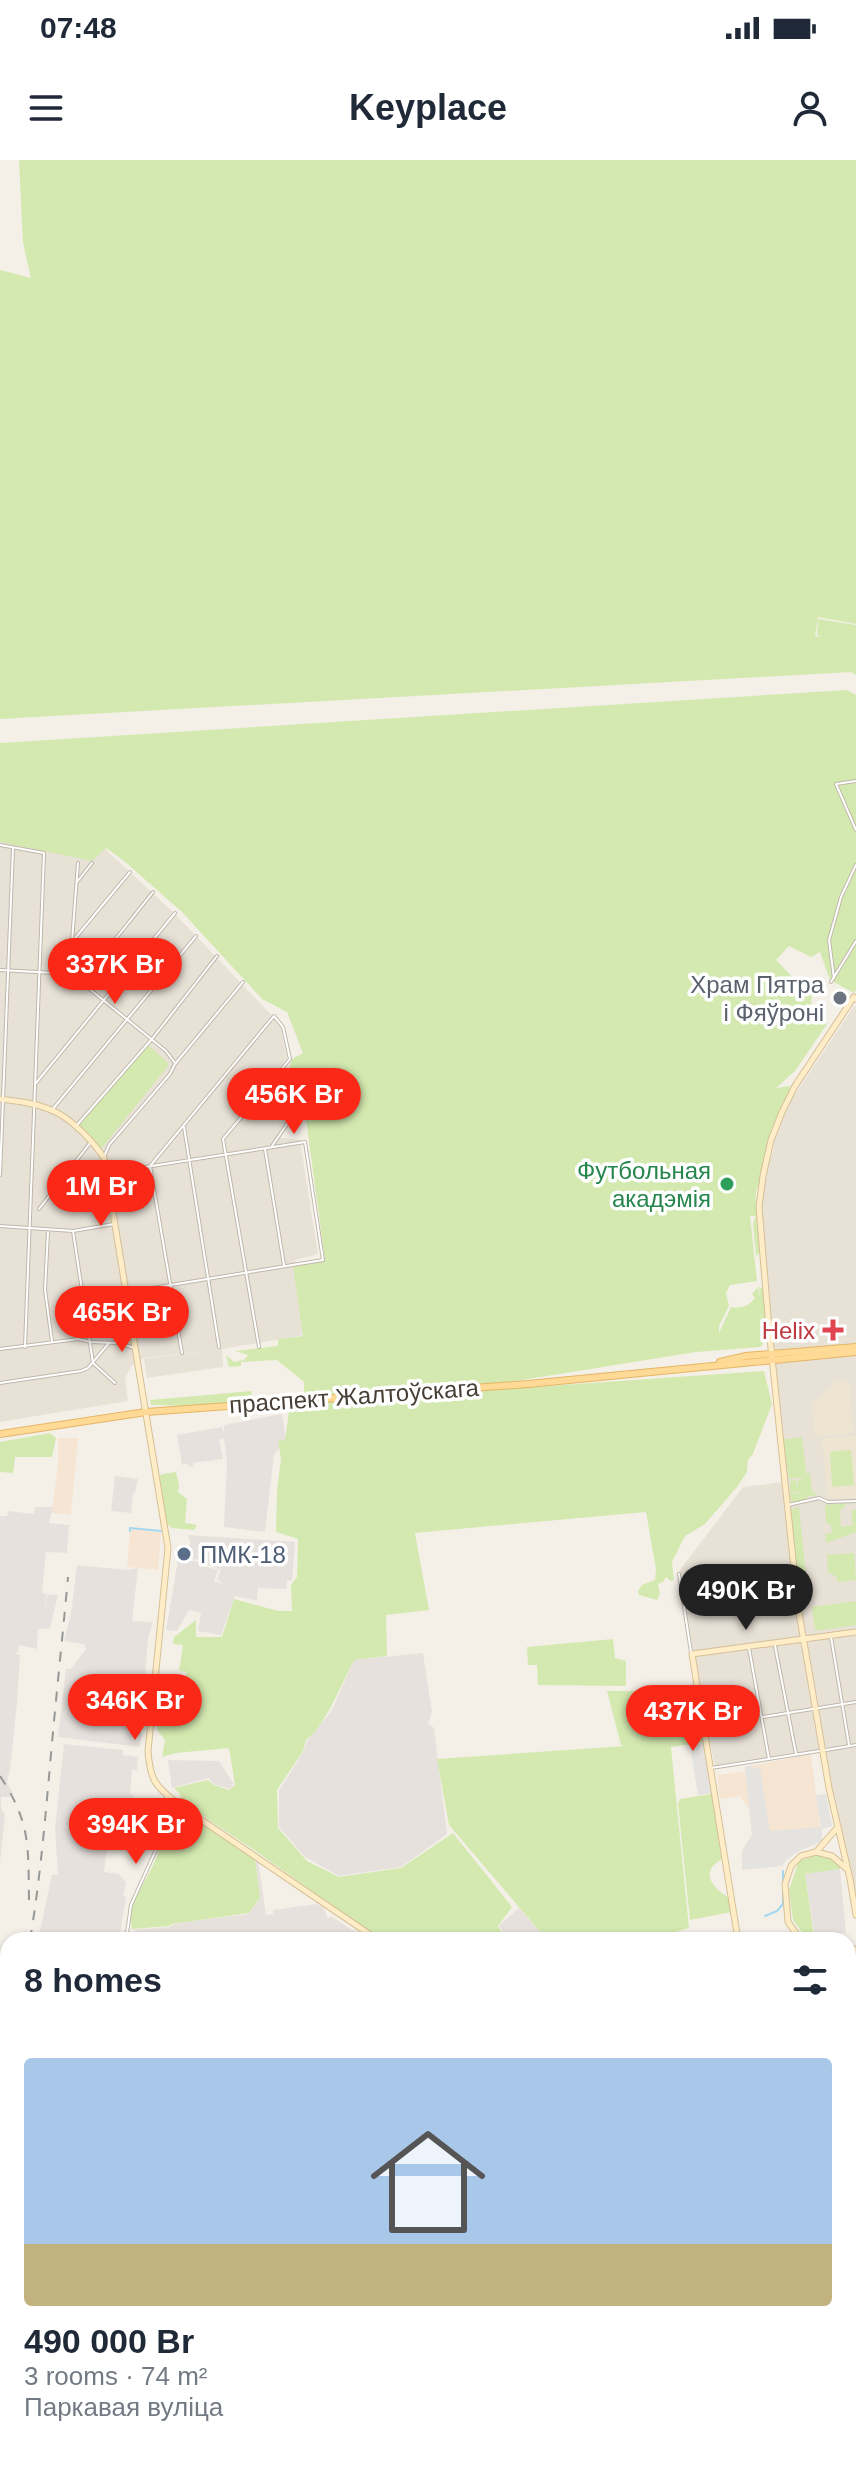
<!DOCTYPE html>
<meta charset="utf-8">
<style>
body{margin:0;font-family:Arial,sans-serif;background:#f2f2f3;color:#1f2937;height:100vh;display:flex;flex-direction:column;font-size:30px;white-space:nowrap}
*{box-sizing:border-box;margin:0}
p{font-size:26px;color:#747a83}
.icon{flex:none;width:44px;height:44px;fill:none;stroke:currentColor;stroke-width:2;stroke-linecap:round;stroke-linejoin:round}
.map{position:relative;flex:1;overflow:hidden}
.panel{position:absolute;left:0px;top:1772px;width:856px;height:538px;display:flex;flex-direction:column;background:#fff;border-radius:24px 24px 0 0;box-shadow:0 2px 6px #0004}
.panel>*{flex:none}
.price{position:absolute;translate:-50% -68px;padding:0 18px;border-radius:28px;background:#fc2817;color:#fff;font-size:26px;line-height:52px;filter:drop-shadow(0 2px 4px #0008)}
.price::after{content:'';position:absolute;left:50%;top:48px;width:24px;height:18px;margin-left:-12px;background:inherit;clip-path:polygon(0 0,100% 0,50% 100%)}
.price.current{background:#222;color:#fff}
ul{padding:0;list-style:none}
li{display:grid;align-content:center;gap:16px;height:424px;padding:0 24px}
li+li{border-top:2px solid #e0e1e3}
li span{display:grid;place-items:center;height:248px;border-radius:8px;color:#555}
li>.icon{margin-inline-start:auto}
span .icon{width:144px;height:144px;fill:#fffc;stroke-width:1}
li b{font-size:34px}
h2{display:flex;justify-content:space-between;align-items:center;height:96px;padding:0 24px;font-size:34px}
.status{display:flex;justify-content:space-between;align-items:center;height:56px;padding:0 40px;background:#fff;direction:ltr}
.status svg{height:22px;fill:currentColor}
header{display:flex;justify-content:space-between;align-items:center;height:104px;padding:0 24px;background:#fff;font-size:36px;font-weight:700}
.map>svg:first-child{display:block}
.residential{fill:#e8e1d6}
.commercial{fill:#f6e5d3}
.industrial{fill:#e7e1dd}
.education{fill:#ede4d2}
.green{fill:#d4e9b0}
.parking{fill:#e5e3e0}
.lines{fill:none;stroke-linecap:round;stroke-linejoin:round}
.stream{stroke:#a4d7f1;stroke-width:2}
.street-casing{stroke:#c0b7aa;stroke-width:4}
.secondary-casing{stroke:#d5c098;stroke-width:7}
.primary-casing{stroke:#e5b565;stroke-width:8}
.street{stroke:#fff;stroke-width:2}
.secondary{stroke:#ffedc7;stroke-width:5}
.primary{stroke:#ffd996;stroke-width:6}
.rail{stroke:#979797;stroke-width:2;stroke-dasharray:10 10;stroke-linecap:butt}
.worship-dot{fill:#6b7280;stroke:#fff;stroke-width:3}
.leisure-dot{fill:#2e9e5b;stroke:#fff;stroke-width:3}
.health-dot{fill:#e0444e;stroke:#fff;stroke-width:3}
.service-dot{fill:#5c6f8a;stroke:#fff;stroke-width:3}
.labels{text-anchor:middle;dominant-baseline:central;stroke-width:7;stroke-linejoin:round;paint-order:stroke}
.worship-label{font-size:24px;fill:#5b616d;stroke:#fff;text-anchor:end}
.leisure-label{font-size:24px;fill:#27864d;stroke:#fff;text-anchor:end}
.health-label{font-size:24px;fill:#be3a42;stroke:#fff;text-anchor:end}
.street-label{font-size:24px;fill:#484036;stroke:#fff}
.service-label{font-size:24px;fill:#4e5e75;stroke:#fff;text-anchor:start}
</style>
<div class="status"><b>07:48</b><svg viewBox="0 0 49 12"><path d="M0 12V9h3v3zM5 12V6h3v6zM10 12V3h3v9zM15 12V0h3v12zM26 1h20v11H26zM47 4h2v5h-2z"/></svg></div>
<header><svg class="icon" aria-label="menu" viewBox="0 0 24 24"><path d="M4 6h16M4 12h16M4 18h16"/></svg>Keyplace<svg class="icon" aria-label="person" viewBox="0 0 24 24"><circle cx="12" cy="8" r="4"/><path d="M4 21q1-7 8-7t8 7"/></svg></header>
<div class="map">
<svg width="856" height="2309" viewBox="0 0 856 2309">
<rect width="100%" height="100%" fill="#f4f0e8"/>
<g class="residential">
<polygon points="0,678 92,695 105,689 173,752 280,864 287,898 279,908 290,919 294,949 276,977 300,980 318,1094 295,1100 304,1175 222,1189 223,1207 147,1218 144,1199 207,1191 144,1198 132,1206 125,1218 128,1241 0,1262"/>
<polygon points="854,846 856,847 856,1186 786,1192 773,1188 771,1176 764,1100 762,1034 768,1003 773,991 775,974 789,943"/>
<polygon points="856,1192 856,1471 805,1478 797,1432 774,1201"/>
<polygon points="783,1322 803,1478 693,1491 680,1410 743,1327"/>
<polygon points="856,1472 856,1736 850,1708 845,1695 823,1590 715,1606 693,1496"/>
<polygon points="854,1930 856,2188 848,2190 848,1933"/>
<polygon points="856,2201 856,2309 826,2309 823,2302 848,2302 848,2202"/>
</g>
<g class="commercial">
<polygon points="58,1278 78,1278 71,1355 52,1353 58,1303"/>
<polygon points="130,1369 161,1372 158,1410 127,1407"/>
<polygon points="811,1594 822,1681 799,1691 786,1700 782,1706 742,1710 742,1691 752,1675 749,1649 740,1636 720,1639 717,1615 745,1611 745,1607"/>
</g>
<g class="industrial">
<polygon points="282,1254 286,1279 274,1295 265,1372 224,1367 227,1302 224,1279 219,1280 223,1299 193,1303 193,1306 189,1307 188,1304 182,1305 177,1275 222,1267 224,1273 224,1265"/>
<polygon points="115,1316 138,1319 135,1332 133,1333 131,1353 111,1351"/>
<polygon points="35,1347 53,1347 49,1363 69,1365 67,1393 46,1392 42,1433 46,1434 45,1449 47,1434 58,1435 50,1468 38,1469 37,1489 19,1485 18,1493 13,1493 20,1495 17,1543 10,1610 7,1622 13,1633 9,1637 1,1637 1,1647 5,1655 0,1703 0,1356 7,1356 8,1351 34,1354"/>
<polygon points="188,1375 295,1382 292,1421 287,1420 286,1429 258,1428 257,1441 235,1436 221,1475 198,1471 201,1453 189,1450 177,1471 166,1470 178,1400 201,1402 204,1406 218,1410 214,1421 223,1424 217,1419 221,1410 205,1404 201,1400 189,1399 190,1382"/>
<polygon points="77,1405 127,1410 138,1408 132,1461 153,1462 148,1478 140,1587 58,1577 66,1509 71,1509 86,1489 84,1484 64,1481 71,1453"/>
<polygon points="423,1493 432,1552 428,1563 434,1568 447,1674 401,1707 339,1716 304,1696 279,1667 279,1631 303,1592 307,1581 332,1550 354,1500"/>
<polygon points="64,1584 123,1590 123,1595 138,1597 137,1610 132,1610 130,1634 134,1635 130,1690 107,1688 104,1712 119,1714 126,1723 123,1735 126,1737 119,1780 38,1780 52,1715 58,1715 55,1668"/>
<polygon points="168,1600 219,1601 234,1624 230,1629 213,1624 209,1618 172,1628"/>
<polygon points="255,1698 258,1700 266,1755 273,1754 273,1750 317,1744 324,1748 327,1758 332,1757 368,1780 133,1780 135,1770 170,1767 172,1765 185,1762 249,1754 260,1738"/>
<polygon points="840,1709 846,1773 815,1777 805,1714"/>
<polygon points="519,1748 547,1780 507,1780 499,1765"/>
<polygon points="383,2302 566,2302 567,2309 378,2309"/>
<polygon points="627,2302 738,2302 739,2309 627,2309"/>
</g>
<g class="education">
<polygon points="845,1220 849,1224 854,1273 815,1277 812,1242 833,1227 833,1221"/>
<polygon points="856,1276 856,1338 830,1339 827,1334 822,1281 824,1278"/>
</g>
<g class="green">
<polygon points="19,0 856,0 856,464 818,457 815,476 822,477 817,475 818,459 856,465 856,515 851,512 0,559 0,110 31,118 23,83"/>
<path d="M847,530L856,535V830L854,833L830,820L820,792L811,797L789,786L776,800L797,822L812,829L811,846L827,864L795,911L776,928L790,926L789,929L836,860L782,946L759,1026L757,1027L755,1042L758,1034L757,1058L760,1092L756,1096L753,1063L756,1056H750L757,1121L730,1125L726,1133L729,1146L719,1166V1173L731,1147C744,1149 749,1145 755,1138L752,1134L758,1127L760,1138L759,1126L764,1131L767,1183L765,1181L761,1153L763,1184L760,1187L696,1192L504,1223L308,1237L304,1234V1222L277,1200L241,1202V1206L229,1207L226,1195L234,1202L244,1200L248,1195L235,1191L278,1186V1179L303,1176L293,1106L325,1100L305,952L298,950L294,917L289,909L292,899L303,893L287,852L262,839L182,752L124,701L106,688L92,701L0,682V583Z"/>
<polygon points="147,884 168,903 168,906 101,989 79,965"/>
<polygon points="764,1211 772,1244 753,1294 748,1300 747,1312 737,1327 705,1364 685,1376 672,1402 674,1420 671,1421 666,1417 663,1422 658,1424 660,1434 657,1440 639,1435 638,1431 642,1425 655,1420 656,1409 646,1352 415,1373 429,1450 386,1455 387,1496 354,1500 330,1549 316,1571 306,1580 303,1591 277,1630 278,1668 307,1701 339,1717 401,1708 453,1673 512,1747 498,1766 506,1780 381,1780 251,1688 182,1642 180,1634 174,1628 208,1620 214,1625 229,1630 235,1625 229,1588 176,1593 162,1597 165,1580 157,1570 157,1556 162,1542 162,1527 187,1527 189,1522 186,1519 186,1512 179,1511 183,1485 173,1484 174,1477 196,1460 196,1477 222,1477 234,1439 278,1451 292,1451 291,1425 297,1417 298,1379 276,1372 277,1330 281,1299 278,1281 285,1280 290,1244"/>
<polygon points="252,1231 250,1240 241,1242 185,1246 151,1245 150,1240"/>
<polygon points="50,1273 56,1278 52,1297 15,1297 13,1313 0,1312 0,1282"/>
<polygon points="802,1277 806,1313 810,1313 812,1331 818,1335 808,1336 806,1340 792,1343 790,1333 797,1333 799,1335 799,1332 790,1332 790,1321 796,1320 798,1328 798,1320 804,1317 789,1319 783,1281 785,1279"/>
<polygon points="851,1290 854,1325 832,1327 830,1292"/>
<polygon points="176,1312 179,1325 178,1332 187,1339 185,1363 197,1365 194,1370 172,1368 167,1364 159,1317 162,1314"/>
<polygon points="845,1343 845,1347 840,1350 841,1367 853,1365 851,1350 856,1350 856,1372 826,1383 825,1374 832,1373 831,1365 826,1362 825,1345"/>
<polygon points="799,1347 809,1445 801,1445 799,1443 789,1350"/>
<polygon points="827,1393 828,1395 854,1393 856,1420 837,1422 837,1417 828,1412"/>
<polygon points="856,1441 856,1465 815,1471 812,1447"/>
<polygon points="613,1479 615,1498 626,1501 626,1526 538,1525 537,1505 528,1505 527,1487"/>
<polygon points="607,1531 664,1531 665,1536 695,1532 704,1582 671,1587 689,1768 646,1780 547,1780 449,1665 437,1599 625,1586 621,1585"/>
<path d="M711,1634L713,1638L722,1699C700,1711 711,1727 728,1737L732,1752L690,1760L678,1644L680,1639Z"/>
<path d="M177,1646L255,1698L260,1738L249,1753L172,1764L169,1766L132,1769C126,1745 145,1724 154,1703C161,1687 165,1670 168,1653Z"/>
<polygon points="817,1695 829,1697 840,1705 840,1709 805,1714 814,1776 835,1774 835,1780 808,1780 793,1760 789,1730 799,1701"/>
<polygon points="189,2302 292,2302 306,2309 191,2309"/>
</g>
<g class="parking">
<polygon points="703,1583 711,1633 698,1635 690,1585"/>
<polygon points="751,1605 754,1609 760,1608 770,1671 821,1667 816,1635 826,1634 832,1666 822,1669 822,1681 799,1691 786,1700 782,1706 742,1710 742,1691 752,1675 745,1607"/>
</g>
<g class="lines">
<g class="stream">
<polyline points="130,1371 130,1368 161,1371"/>
<polyline points="765,1756 777,1751 783,1744 783,1711"/>
<polyline points="5,2134 8,2135"/>
<polyline points="34,2309 34,2302"/>
</g>
<defs>
<g id="street">
<polyline points="856,621 836,624 856,670"/>
<polyline points="0,685 44,693 25,1187"/>
<polyline points="77,722 92,703"/>
<polyline points="72,781 78,703"/>
<polyline points="0,810 56,813 81,822 166,891 175,903"/>
<polyline points="56,812 62,794 130,712"/>
<polyline points="834,818 829,780 841,737 856,705"/>
<polyline points="82,821 153,732"/>
<polyline points="831,822 856,781"/>
<polyline points="36,923 175,753"/>
<polyline points="52,950 196,776"/>
<polyline points="77,965 152,879 217,796"/>
<polyline points="184,967 219,1187"/>
<polyline points="272,986 296,951"/>
<polyline points="265,989 284,1105"/>
<polyline points="104,997 109,985 170,914 175,904 243,822"/>
<polyline points="107,1013 305,982 323,1100 128,1132"/>
<polyline points="0,1015 13,688"/>
<polyline points="39,1049 90,983"/>
<polyline points="0,1066 73,1071 114,1064"/>
<polyline points="73,1071 93,1203 115,1223"/>
<polyline points="48,1072 45,1130 52,1181"/>
<polyline points="0,1189 78,1179 91,1182 117,1183 135,1188"/>
<polyline points="182,1193 150,1006 274,856 283,867 290,899 223,979 259,1187"/>
<polyline points="0,1223 81,1211 88,1208 109,1183"/>
<polyline points="788,1345 819,1338 828,1342 856,1341"/>
<polyline points="679,1414 691,1492"/>
<polyline points="715,1426 780,1449 798,1447"/>
<polyline points="831,1477 849,1585"/>
<polyline points="775,1486 796,1594"/>
<polyline points="749,1488 769,1599"/>
<polyline points="702,1553 723,1551 750,1545"/>
<polyline points="763,1557 856,1542"/>
<polyline points="826,1590 856,1585"/>
<polyline points="711,1608 819,1591"/>
<polyline points="126,1780 131,1745 159,1683 166,1637"/>
<polyline points="848,1814 854,1840 848,1876"/>
<polyline points="0,2130 8,2127"/>
<polyline points="214,2302 218,2309"/>
<polyline points="569,2302 571,2309"/>
<polyline points="626,2302 626,2309"/>
<polyline points="768,2309 778,2302"/>
</g>
<g id="secondary">
<polyline points="856,839 854,837 795,926 782,952 771,980 763,1016 759,1047 769,1169 798,1447 829,1628 850,1719 856,1755"/>
<path d="M0,939C17,941 35,943 51,950C70,957 93,981 104,998L168,1388L148,1591C150,1620 155,1626 178,1644L378,1780"/>
<polyline points="816,1692 838,1667"/>
<polyline points="738,1780 692,1494 856,1472"/>
<polyline points="801,1780 788,1762 785,1724 791,1706 801,1696 816,1692 832,1696 847,1709"/>
<polyline points="848,1790 856,1789"/>
<polyline points="848,1811 856,1808"/>
<polyline points="848,1916 856,1899"/>
<polyline points="848,1922 856,1917"/>
<polyline points="848,1923 856,1929"/>
<polyline points="820,2302 822,2309"/>
</g>
<g id="primary">
<polyline points="720,1202 746,1196 856,1187"/>
<polyline points="0,1274 146,1252 528,1224 856,1192"/>
<polyline points="0,2078 8,2079"/>
<polyline points="848,2200 856,2198"/>
</g>
</defs>
<use href="#street" class="street-casing"/>
<use href="#secondary" class="secondary-casing"/>
<use href="#primary" class="primary-casing"/>
<use href="#street" class="street"/>
<use href="#secondary" class="secondary"/>
<use href="#primary" class="primary"/>
<g class="rail">
<path d="M0,1616C31,1663 28,1686 29,1740"/>
<path d="M30,1780C41,1714 46,1649 52,1583C57,1528 63,1472 68,1417"/>
<polyline points="848,1802 856,1801"/>
<polyline points="0,1808 8,1821"/>
<polyline points="0,1867 8,1872"/>
<polyline points="0,1919 8,1920"/>
<polyline points="0,1936 8,1935"/>
</g>
</g>
<circle class="worship-dot" cx="840" cy="838" r="8"/>
<circle class="leisure-dot" cx="727" cy="1024" r="8"/>
<path class="health-dot" d="M829 1158h8v8h8v8h-8v8h-8v-8h-8v-8h8z"/>
<circle class="service-dot" cx="184" cy="1394" r="8"/>
<g class="labels">
<g class="worship-label">
<text x="824" y="824">Храм Пятра<tspan x="824" dy="28">і Фяўроні</tspan></text>
</g>
<g class="leisure-label">
<text x="711" y="1010">Футбольная<tspan x="711" dy="28">акадэмія</tspan></text>
</g>
<g class="health-label">
<text x="815" y="1170">Helix</text>
</g>
<g class="street-label">
<text transform="translate(354 1236) rotate(-4)">праспект Жалтоўскага</text>
</g>
<g class="service-label">
<text x="200" y="1394">ПМК-18</text>
</g>
</g>
</svg>
<b class="price" style="left:115px;top:846px">337K Br</b>
<b class="price" style="left:294px;top:976px">456K Br</b>
<b class="price" style="left:101px;top:1068px">1M Br</b>
<b class="price" style="left:122px;top:1194px">465K Br</b>
<b class="price current" style="left:746px;top:1472px">490K Br</b>
<b class="price" style="left:135px;top:1582px">346K Br</b>
<b class="price" style="left:693px;top:1593px">437K Br</b>
<b class="price" style="left:136px;top:1706px">394K Br</b>
<section class="panel">
<h2>8 homes<svg class="icon" aria-label="filters" viewBox="0 0 24 24"><path d="M4 7h16M4 17h16"/><circle cx="9" cy="7" r="2"/><circle cx="15" cy="17" r="2"/></svg></h2>
<ul>
<li><span style="background:linear-gradient(#a9c7e8 75%,#c2b280 0)"><svg class="icon" aria-label="home" viewBox="0 0 24 24"><path d="M3 11l9-7 9 7M6 9v11h12V9"/></svg></span><div><b>490 000 Br</b><p>3 rooms · 74 m²</p><p>Паркавая вуліца</p></div></li>
</ul>
</section>
</div>
